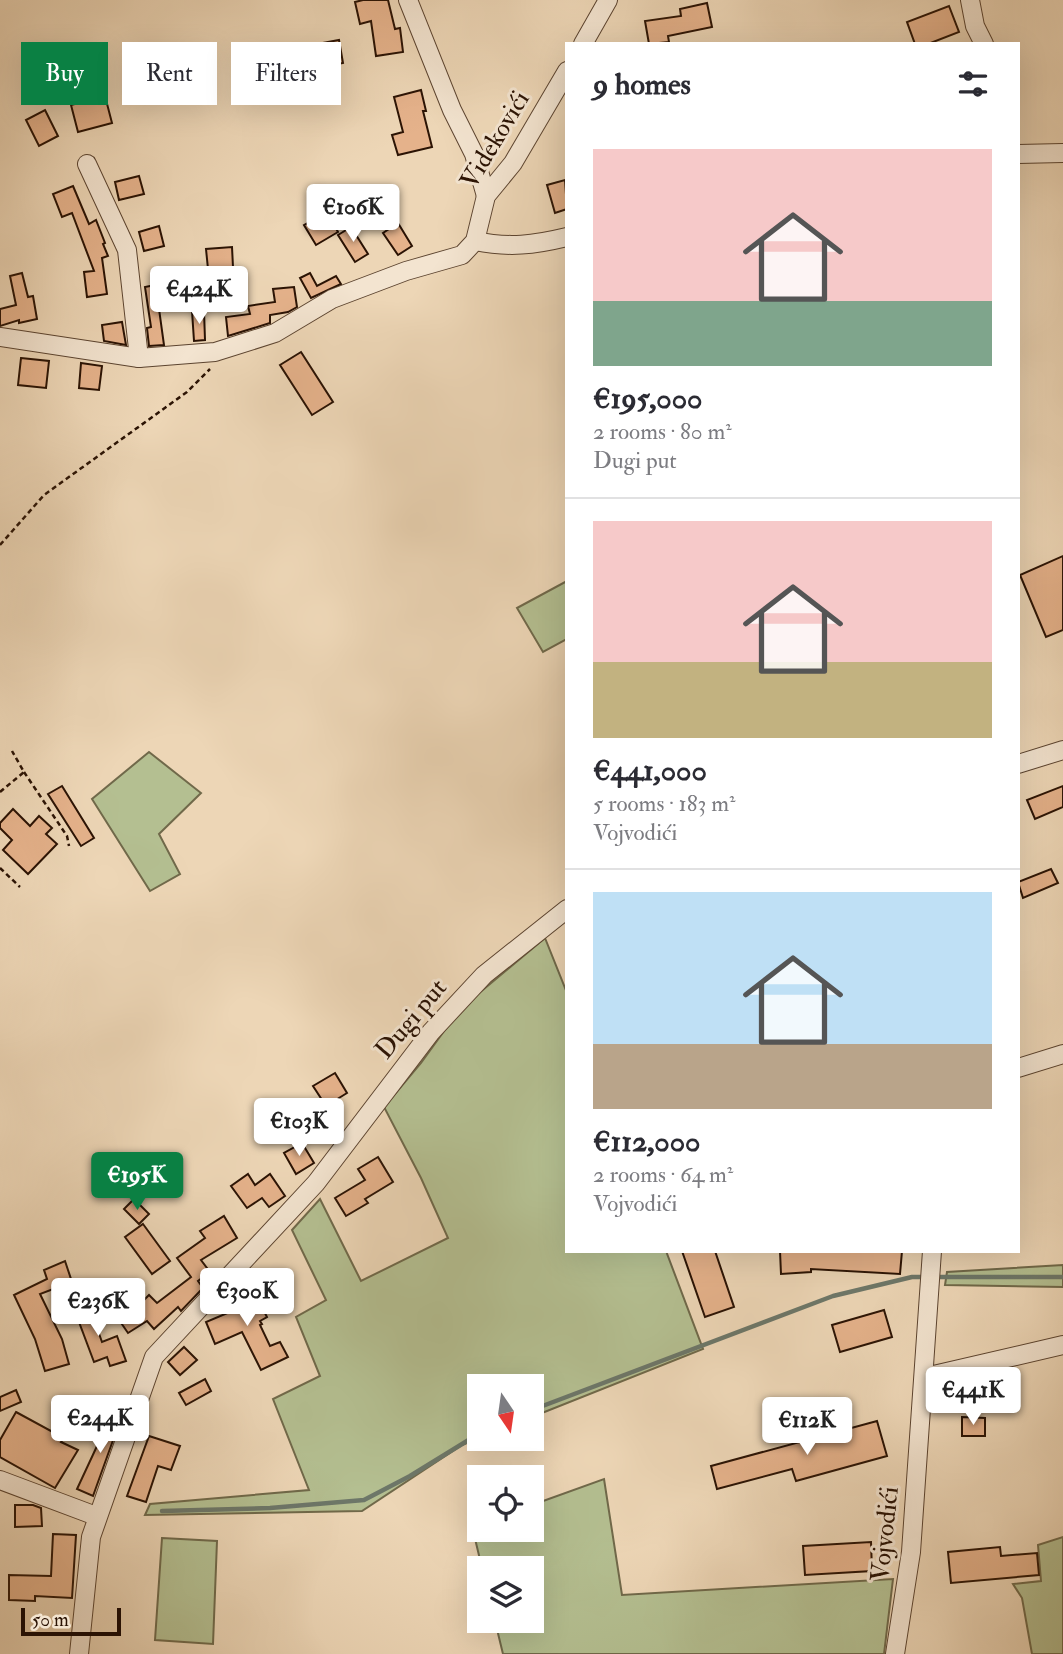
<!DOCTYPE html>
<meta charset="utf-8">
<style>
body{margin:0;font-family:"IM FELL Double Pica",serif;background:#f2f2f3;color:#2b2b33;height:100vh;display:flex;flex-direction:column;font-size:26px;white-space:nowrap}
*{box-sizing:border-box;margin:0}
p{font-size:23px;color:#7c7c81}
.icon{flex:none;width:38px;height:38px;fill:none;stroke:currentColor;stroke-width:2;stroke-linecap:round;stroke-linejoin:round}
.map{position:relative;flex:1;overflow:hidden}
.drawer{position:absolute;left:565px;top:42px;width:455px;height:1211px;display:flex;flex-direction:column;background:#fff;border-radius:0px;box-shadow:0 7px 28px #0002}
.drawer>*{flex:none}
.guide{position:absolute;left:21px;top:42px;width:439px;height:63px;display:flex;gap:14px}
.needle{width:46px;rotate:167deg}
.fabs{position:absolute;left:467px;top:1374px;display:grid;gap:14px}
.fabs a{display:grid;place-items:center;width:77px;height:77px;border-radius:0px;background:#fff;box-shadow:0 7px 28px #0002;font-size:35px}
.scale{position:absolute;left:21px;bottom:18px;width:100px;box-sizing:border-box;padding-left:7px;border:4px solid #2b1304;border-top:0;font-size:19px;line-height:24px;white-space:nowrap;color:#2b1304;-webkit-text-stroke:5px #f3e4d0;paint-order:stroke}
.price{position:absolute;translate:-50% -60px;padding:0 16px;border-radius:7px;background:#fff;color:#222;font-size:23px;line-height:46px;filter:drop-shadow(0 2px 4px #0008)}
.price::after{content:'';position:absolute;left:50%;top:42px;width:21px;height:16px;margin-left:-10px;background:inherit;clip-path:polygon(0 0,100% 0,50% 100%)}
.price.current{background:#0b8043;color:#fff}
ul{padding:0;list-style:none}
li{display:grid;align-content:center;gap:14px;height:371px;padding:0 28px}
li+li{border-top:2px solid #e1e1e2}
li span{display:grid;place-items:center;height:217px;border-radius:0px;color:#555}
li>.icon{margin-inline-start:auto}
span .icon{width:126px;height:126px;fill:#fffc;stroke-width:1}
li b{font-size:30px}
h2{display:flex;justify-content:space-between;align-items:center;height:84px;padding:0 28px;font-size:30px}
.pill{padding:0 24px;border-radius:0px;background:#fff;box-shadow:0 7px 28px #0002;font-size:24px;line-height:63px}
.pill.current{background:#0b8043;color:#fff}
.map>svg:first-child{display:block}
.green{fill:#b4bf91;stroke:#70694a;stroke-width:2}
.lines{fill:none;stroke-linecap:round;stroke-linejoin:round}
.stream{stroke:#6d7769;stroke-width:4.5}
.building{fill:#e5b28b;stroke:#2b1304;stroke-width:2}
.minor-casing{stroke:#5c4430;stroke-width:20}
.path{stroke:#2b1304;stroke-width:2.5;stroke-dasharray:5 3.5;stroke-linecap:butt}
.minor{stroke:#f3e4d0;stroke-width:18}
.labels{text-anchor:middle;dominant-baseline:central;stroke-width:6;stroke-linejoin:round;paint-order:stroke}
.street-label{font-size:26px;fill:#2b1304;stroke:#f3e4d0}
</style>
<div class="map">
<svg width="1063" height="1654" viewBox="0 0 1063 1654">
<rect width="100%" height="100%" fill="#edd6b6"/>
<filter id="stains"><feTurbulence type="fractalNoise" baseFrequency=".00286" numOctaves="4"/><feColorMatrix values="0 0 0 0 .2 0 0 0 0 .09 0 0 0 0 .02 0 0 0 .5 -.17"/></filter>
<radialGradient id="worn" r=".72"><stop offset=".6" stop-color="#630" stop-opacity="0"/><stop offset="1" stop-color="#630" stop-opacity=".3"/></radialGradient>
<g class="green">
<polygon points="567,581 567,639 543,652 517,608"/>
<polygon points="149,752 201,793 159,834 180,874 150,891 92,799"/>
<polygon points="545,938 567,993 567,1251 666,1251 703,1349 532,1417 532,1386 480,1386 479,1438 462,1445 362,1511 145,1515 150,1504 309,1490 273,1399 320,1376 296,1317 326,1300 292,1230 320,1199 361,1281 448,1238 421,1178 384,1107 421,1063 460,1009"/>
<polygon points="1063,1265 1063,1287 945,1285 947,1272"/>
<polygon points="604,1479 622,1595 893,1579 884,1654 503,1654 495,1621 532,1620 532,1568 482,1568 472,1526 479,1523 480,1530 532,1530 532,1505"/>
<polygon points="1063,1537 1063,1654 1032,1654 1022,1598 1013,1584 1041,1581 1038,1545"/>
<polygon points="162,1538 217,1541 213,1644 155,1640"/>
</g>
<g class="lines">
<g class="stream">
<polyline points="934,1277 1063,1277"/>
<polyline points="532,1410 833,1296 912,1277 926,1277"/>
<polyline points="162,1511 270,1508 364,1500 410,1476 480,1433"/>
</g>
</g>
<g class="building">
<polygon points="363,0 388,0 395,29 400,28 403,52 376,56 371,21 360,24 355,2"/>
<polygon points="707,3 712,27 668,36 669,42 649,44 645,21 681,16 680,9"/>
<polygon points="949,6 959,32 928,44 915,44 907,22"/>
<polygon points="339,40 343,63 322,67 317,44"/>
<polygon points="421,90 426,111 423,111 432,147 398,155 392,135 403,132 394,97"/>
<polygon points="105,96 112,123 78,132 71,105"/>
<polygon points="45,110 58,136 39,146 26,120"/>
<polygon points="139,176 144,194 119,200 115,182"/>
<polygon points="565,180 567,209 555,213 547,185"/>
<polygon points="73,186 89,224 96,220 105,243 103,244 108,256 102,258 107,294 87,297 84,272 94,271 72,213 62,217 53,194"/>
<polygon points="327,212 338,232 316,245 304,225"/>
<polygon points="398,223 412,246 398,255 383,233"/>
<polygon points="159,226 164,246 144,251 139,232"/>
<polygon points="351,227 368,254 355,262 338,235"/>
<polygon points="232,247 233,267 208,269 206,249"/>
<polygon points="22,273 28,297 33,296 37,319 19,323 19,320 0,326 0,309 16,305 10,276"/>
<polygon points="310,273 317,286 336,276 341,284 311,298 300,278"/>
<polygon points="165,283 169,308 159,309 164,345 149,346 147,328 151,327 145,287"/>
<polygon points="294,287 297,307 288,312 270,315 270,323 228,336 226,317 250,314 248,306 275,302 273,289"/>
<polygon points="192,311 204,311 205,340 194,341"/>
<polygon points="122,322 126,345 104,341 102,325"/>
<polygon points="301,352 333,402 312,415 280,365"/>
<polygon points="21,358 49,361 46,388 18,385"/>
<polygon points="81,363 102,366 99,390 79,388"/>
<polygon points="1063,556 1063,630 1046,637 1020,575"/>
<polygon points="62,786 94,838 81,846 48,794"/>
<polygon points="1063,786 1063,807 1035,819 1027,800"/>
<polygon points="13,809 30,826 39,816 52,828 46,834 57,844 28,874 3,850 12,840 0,828 0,823"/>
<polygon points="1051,869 1058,883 1023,898 1018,882"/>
<polygon points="335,1073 347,1093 326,1106 313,1086"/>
<polygon points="302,1143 314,1163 296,1174 284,1153"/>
<polygon points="378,1157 393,1182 365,1199 368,1203 346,1216 335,1198 365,1180 358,1169"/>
<polygon points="248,1174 255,1185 270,1174 285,1196 269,1207 262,1198 247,1208 231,1186"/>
<polygon points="134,1199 149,1214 139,1224 124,1209"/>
<polygon points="224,1216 237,1238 201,1260 210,1272 198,1281 203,1288 181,1311 178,1307 154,1329 147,1321 128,1333 115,1314 137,1300 139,1305 149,1295 157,1303 191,1277 177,1258 205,1238 200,1231"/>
<polygon points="143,1224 170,1261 152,1274 125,1237"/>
<polygon points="682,1251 715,1251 734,1307 705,1317"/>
<polygon points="780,1251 902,1251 900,1274 811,1269 811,1272 781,1274"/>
<polygon points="65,1261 79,1303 68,1307 61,1286 40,1294 62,1339 69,1364 45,1371 35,1339 14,1295 47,1279 44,1270"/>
<polygon points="250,1284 267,1317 260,1321 262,1324 260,1325 270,1346 280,1342 288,1357 261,1370 242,1332 215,1344 206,1322 237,1309 229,1295"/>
<polygon points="87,1300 102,1342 117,1336 126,1361 110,1366 107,1357 94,1362 73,1306"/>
<polygon points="884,1310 892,1337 840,1352 832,1325"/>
<polygon points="184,1347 197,1360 180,1375 168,1362"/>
<polygon points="205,1379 211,1391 186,1405 179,1393"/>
<polygon points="16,1390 21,1402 0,1411 0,1397"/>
<polygon points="16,1412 64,1438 61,1442 78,1450 55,1488 0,1457 0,1440"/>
<polygon points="106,1413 121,1418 93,1496 77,1489 104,1431 101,1429"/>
<polygon points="962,1417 985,1418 985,1436 962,1436"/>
<polygon points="877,1421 887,1456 796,1481 792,1469 717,1489 711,1466"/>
<polygon points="149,1436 180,1446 171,1470 158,1466 146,1502 127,1496"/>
<polygon points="15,1505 33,1505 41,1508 42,1526 15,1527"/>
<polygon points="53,1534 76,1535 72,1598 35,1596 35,1601 9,1600 9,1575 51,1576"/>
<polygon points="871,1542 872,1571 805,1575 803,1546"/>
<polygon points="1000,1547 1001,1556 1037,1553 1039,1575 951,1583 948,1552"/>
</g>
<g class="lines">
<defs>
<g id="minor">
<polyline points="408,0 452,110 474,154 486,196"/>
<polyline points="970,0 975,26 984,44"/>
<polyline points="583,44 608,0"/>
<polyline points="1018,154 1063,153"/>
<polyline points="87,164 127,250 139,358"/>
<path d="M475,241C509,248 534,245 567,237"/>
<polyline points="0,337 139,358 215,352 275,333 332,299 406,271 462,255 475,241 486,196 513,163 567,71"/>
<polyline points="1018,764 1063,750"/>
<polyline points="1018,1068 1063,1054"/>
<polyline points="925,1377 1063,1345"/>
<polyline points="0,1480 96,1516"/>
<polyline points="79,1654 91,1537 154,1357 316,1183 431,1032 484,975 567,909"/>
<polyline points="895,1654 911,1552 932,1251"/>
</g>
</defs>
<use href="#minor" class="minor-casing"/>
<g class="path">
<polyline points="0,545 44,495 187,392 210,369"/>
<polyline points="24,772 67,836 69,846"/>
<polyline points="0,792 24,772 12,751"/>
<polyline points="0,868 20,887"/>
</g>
<use href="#minor" class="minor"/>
</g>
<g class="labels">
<g class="street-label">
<text transform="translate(495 140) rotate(-59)">Videkovići</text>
<text transform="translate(411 1019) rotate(-50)">Dugi put</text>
<text transform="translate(885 1534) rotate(-84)">Vojvodići</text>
</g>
</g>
<rect width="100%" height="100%" filter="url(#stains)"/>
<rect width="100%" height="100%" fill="url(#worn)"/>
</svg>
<div class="fabs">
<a><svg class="needle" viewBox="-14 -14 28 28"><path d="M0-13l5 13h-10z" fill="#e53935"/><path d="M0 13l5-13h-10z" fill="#7c7c81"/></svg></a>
<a><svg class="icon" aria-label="locate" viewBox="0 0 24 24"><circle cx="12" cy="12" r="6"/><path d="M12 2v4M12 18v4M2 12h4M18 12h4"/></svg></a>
<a><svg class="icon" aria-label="layers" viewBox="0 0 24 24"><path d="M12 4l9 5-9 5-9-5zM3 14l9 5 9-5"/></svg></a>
</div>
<div class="scale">50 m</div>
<b class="price" style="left:353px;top:244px">€106K</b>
<b class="price" style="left:199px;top:326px">€424K</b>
<b class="price" style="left:299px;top:1158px">€103K</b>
<b class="price current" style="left:137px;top:1212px">€195K</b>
<b class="price" style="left:247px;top:1328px">€300K</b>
<b class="price" style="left:98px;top:1338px">€236K</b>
<b class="price" style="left:973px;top:1427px">€441K</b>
<b class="price" style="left:100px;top:1455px">€244K</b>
<b class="price" style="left:807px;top:1457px">€112K</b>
<div class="guide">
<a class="pill current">Buy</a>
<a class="pill">Rent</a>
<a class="pill">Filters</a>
</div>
<section class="drawer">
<h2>9 homes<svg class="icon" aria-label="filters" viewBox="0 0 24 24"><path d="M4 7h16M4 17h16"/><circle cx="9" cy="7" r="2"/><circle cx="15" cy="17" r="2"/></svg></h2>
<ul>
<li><span style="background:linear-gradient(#f6c9c9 70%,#7fa58c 0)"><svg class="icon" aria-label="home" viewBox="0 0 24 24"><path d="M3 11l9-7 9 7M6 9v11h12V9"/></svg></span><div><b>€195,000</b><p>2 rooms · 80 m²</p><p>Dugi put</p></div></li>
<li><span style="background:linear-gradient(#f6c9c9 65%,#c2b280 0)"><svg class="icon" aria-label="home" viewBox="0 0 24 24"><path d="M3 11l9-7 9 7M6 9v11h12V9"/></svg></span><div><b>€441,000</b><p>5 rooms · 183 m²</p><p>Vojvodići</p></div></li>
<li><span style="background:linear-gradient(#bfe0f5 70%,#b9a48a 0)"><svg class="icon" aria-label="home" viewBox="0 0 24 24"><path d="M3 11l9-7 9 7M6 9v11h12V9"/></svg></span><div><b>€112,000</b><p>2 rooms · 64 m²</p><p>Vojvodići</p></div></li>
</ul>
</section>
</div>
